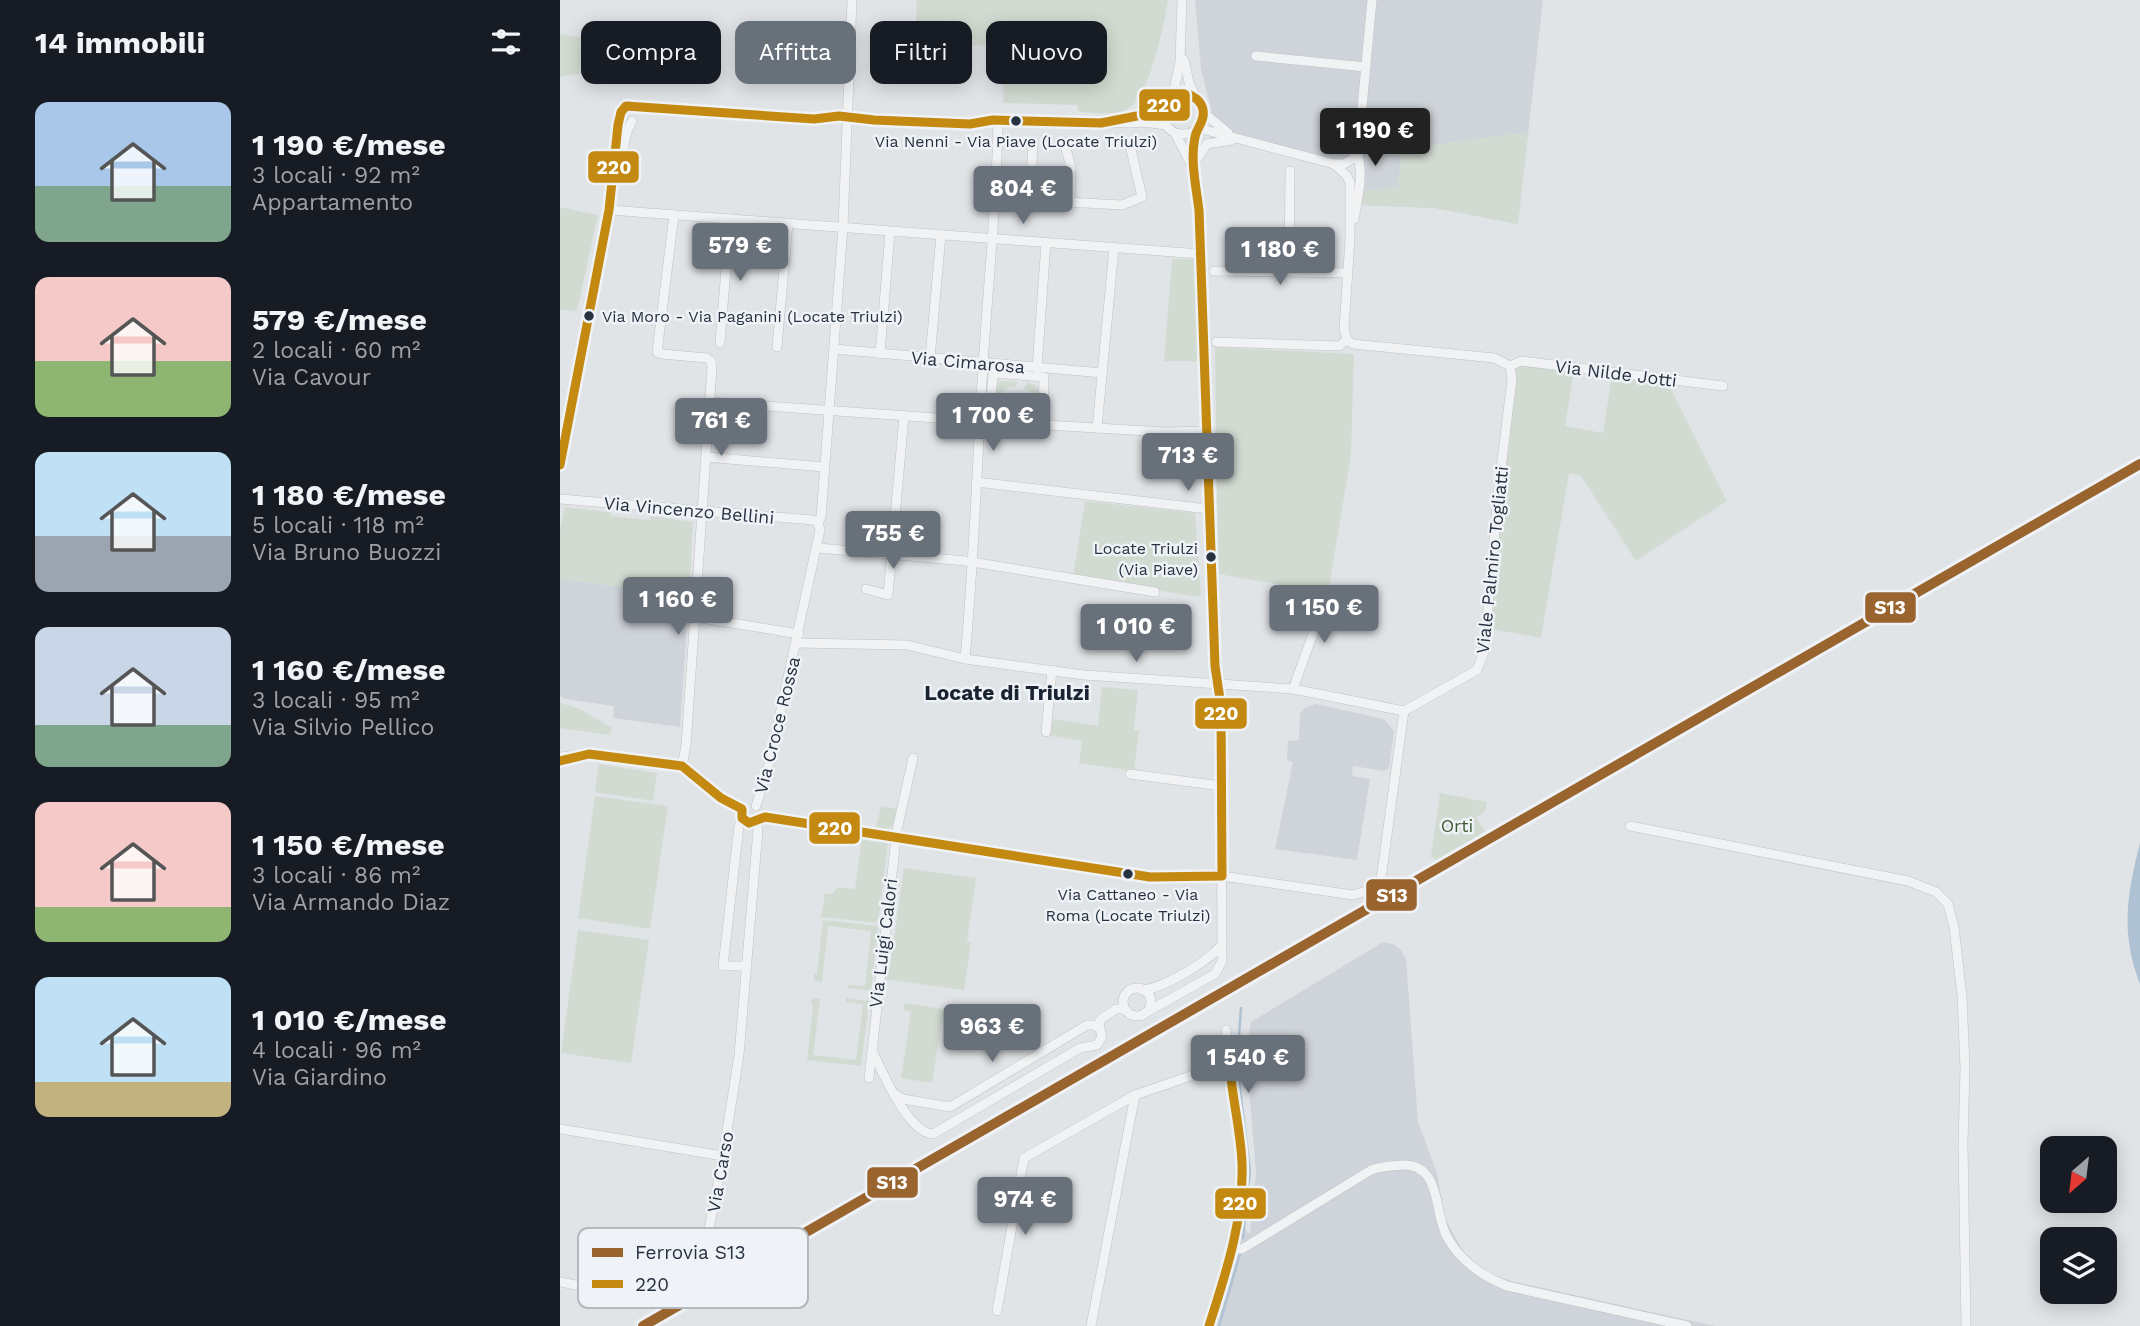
<!DOCTYPE html>
<html lang="it">
<meta charset="utf-8">
<style>
body{margin:0;font-family:"Work Sans",sans-serif;background:#242831;color:#f1f3f6;height:100vh;display:flex;flex-direction:column;font-size:26px;white-space:nowrap}
*{box-sizing:border-box;margin:0}
p{font-size:23px;color:#9ea1a6}
.icon{flex:none;width:38px;height:38px;fill:none;stroke:currentColor;stroke-width:2;stroke-linecap:round;stroke-linejoin:round}
.map{position:relative;flex:1;overflow:hidden}
.side{display:flex;flex-direction:column;background:#171b24;width:560px}
.side>*{flex:none}
.guide{position:absolute;left:21px;top:21px;width:665px;height:63px;display:flex;gap:14px}
.needle{width:46px;rotate:208deg}
.tools{position:absolute;left:1480px;top:1136px;display:grid;gap:14px}
.tools a{display:grid;place-items:center;width:77px;height:77px;border-radius:14px;background:#171b24;box-shadow:0 4px 18px #0003;font-size:35px}
.price{position:absolute;translate:-50% -60px;padding:0 16px;border-radius:7px;background:#68707a;color:#fff;font-size:23px;line-height:46px;filter:drop-shadow(0 2px 4px #0008)}
.price::after{content:'';position:absolute;left:50%;top:42px;width:21px;height:16px;margin-left:-10px;background:inherit;clip-path:polygon(0 0,100% 0,50% 100%)}
.price.active{background:#222;color:#fff}
ul{padding:0;list-style:none}
li{display:flex;align-items:center;gap:21px;height:175px;padding:0 35px}
li span{display:grid;place-items:center;flex:none;width:196px;height:140px;border-radius:14px;color:#555}
li>.icon{margin-inline-start:auto}
span .icon{width:84px;height:84px;fill:#fffc;stroke-width:1}
li b{font-size:30px}
h2{display:flex;justify-content:space-between;align-items:center;height:84px;padding:0 35px;font-size:30px}
.tag{padding:0 24px;border-radius:14px;background:#171b24;box-shadow:0 4px 18px #0003;font-size:24px;line-height:63px}
.tag.active{background:#68707a;color:#fff}
main{display:flex;flex:1;min-height:0}
.map>svg:first-child{display:block}
.built{fill:#cfd4da}
.green{fill:#d2dbd2}
.water{fill:#afc2d3}
.lines{fill:none;stroke-linecap:round;stroke-linejoin:round}
.stream{stroke:#afc2d3;stroke-width:2.5}
.minor-casing{stroke:#bfc2c5;stroke-width:10}
.minor{stroke:#f1f2f3;stroke-width:9}
.bus-1-casing{stroke:#eff2f6;stroke-width:14}
.bus-1{stroke:#c38910;stroke-width:9}
.rail-1-casing{stroke:#eff2f6;stroke-width:16}
.rail-1{stroke:#99642e;stroke-width:10}
.bus-dot{fill:#273240;stroke:#eff2f6;stroke-width:2.5}
.labels{text-anchor:middle;dominant-baseline:central;stroke-width:5;stroke-linejoin:round;paint-order:stroke}
.bus-label{font-size:16px;fill:#273240;stroke:#eff2f6}
.street-label{font-size:18px;fill:#273240;stroke:#eff2f6}
.park-label{font-size:18px;fill:#3e5d34;stroke:#eff2f6}
.quarter-label{font-size:21px;font-weight:bold;fill:#1a2331;stroke:#eff2f6}
.key{fill:#eff2f6;stroke:#b3b8bf;stroke-width:2}
.key-label{font-size:19px;fill:#273240}
.line-badge{stroke:#eff2f6;stroke-width:2.5}
.badge-label{font-size:19px;text-anchor:middle;font-weight:bold;fill:#fff}
</style>
<main>
<section class="side">
<h2>14 immobili<svg class="icon" aria-label="filters" viewBox="0 0 24 24"><path d="M4 7h16M4 17h16"/><circle cx="9" cy="7" r="2"/><circle cx="15" cy="17" r="2"/></svg></h2>
<ul>
<li><span style="background:linear-gradient(#a9c7e8 60%,#7fa58c 0)"><svg class="icon" aria-label="home" viewBox="0 0 24 24"><path d="M3 11l9-7 9 7M6 9v11h12V9"/></svg></span><div><b>1 190 €/mese</b><p>3 locali · 92 m²</p><p>Appartamento</p></div></li>
<li><span style="background:linear-gradient(#f6c9c9 60%,#8fb573 0)"><svg class="icon" aria-label="home" viewBox="0 0 24 24"><path d="M3 11l9-7 9 7M6 9v11h12V9"/></svg></span><div><b>579 €/mese</b><p>2 locali · 60 m²</p><p>Via Cavour</p></div></li>
<li><span style="background:linear-gradient(#bfe0f5 60%,#9aa5b1 0)"><svg class="icon" aria-label="home" viewBox="0 0 24 24"><path d="M3 11l9-7 9 7M6 9v11h12V9"/></svg></span><div><b>1 180 €/mese</b><p>5 locali · 118 m²</p><p>Via Bruno Buozzi</p></div></li>
<li><span style="background:linear-gradient(#c9d6e8 70%,#7fa58c 0)"><svg class="icon" aria-label="home" viewBox="0 0 24 24"><path d="M3 11l9-7 9 7M6 9v11h12V9"/></svg></span><div><b>1 160 €/mese</b><p>3 locali · 95 m²</p><p>Via Silvio Pellico</p></div></li>
<li><span style="background:linear-gradient(#f6c9c9 75%,#8fb573 0)"><svg class="icon" aria-label="home" viewBox="0 0 24 24"><path d="M3 11l9-7 9 7M6 9v11h12V9"/></svg></span><div><b>1 150 €/mese</b><p>3 locali · 86 m²</p><p>Via Armando Diaz</p></div></li>
<li><span style="background:linear-gradient(#bfe0f5 75%,#c2b280 0)"><svg class="icon" aria-label="home" viewBox="0 0 24 24"><path d="M3 11l9-7 9 7M6 9v11h12V9"/></svg></span><div><b>1 010 €/mese</b><p>4 locali · 96 m²</p><p>Via Giardino</p></div></li>
</ul>
</section>
<div class="map">
<svg width="1580" height="1326" viewBox="0 0 1580 1326">
<rect width="100%" height="100%" fill="#e1e4e7"/>
<g class="built">
<polygon points="635,0 983,0 958,224 875,208 797,205 799,165 679,140 651,139 651,109 641,69"/>
<polygon points="0,579 129,595 120,727 53,718 54,706 5,699 0,696"/>
<polygon points="756,704 824,719 834,731 829,768 824,771 793,766 792,776 810,779 797,860 715,849 733,762 727,760 728,741 739,740 740,714 745,708"/>
<polygon points="823,942 833,944 841,950 846,959 858,1122 877,1173 885,1218 903,1251 916,1264 934,1275 951,1281 1155,1326 649,1326 677,1223 690,1234 696,1174 686,1050 691,1022"/>
</g>
<g class="green">
<path d="M357,0H608C604,25 590,96 569,108C554,116 536,113 519,112L517,105L443,103L444,47L355,41Z"/>
<polygon points="0,34 34,39 48,44 47,48 66,51 64,67 44,64 23,73 0,77"/>
<polygon points="968,132 958,224 875,208 801,205 801,192 838,187 841,149"/>
<polygon points="0,207 38,215 17,311 0,310"/>
<polygon points="612,259 635,259 641,361 604,361"/>
<polygon points="655,347 794,354 791,455 768,593 658,574"/>
<polygon points="962,365 1014,371 1005,426 1043,433 1052,376 1108,383 1167,501 1076,561 1021,476 1009,473 981,638 930,629 954,369"/>
<path d="M443,381L458,382L455,388L450,386L443,391L445,397L454,396L451,408L437,405C433,398 434,389 438,382Z"/>
<path d="M467,382L475,385C482,393 480,404 473,412L458,409L461,400L469,402L473,394L464,388Z"/>
<polygon points="525,501 635,513 641,594 639,597 513,577"/>
<polygon points="5,507 51,512 51,516 90,520 91,516 133,522 129,595 0,579 0,529"/>
<polygon points="542,687 578,690 574,730 579,731 574,771 519,763 522,741 490,736 493,719 538,726"/>
<polygon points="0,703 18,708 52,728 49,735 0,728"/>
<polygon points="39,764 97,773 93,801 35,792"/>
<polygon points="880,793 927,802 925,811 916,817 926,833 877,861 871,856"/>
<polygon points="35,796 108,806 90,929 18,918"/>
<polygon points="321,806 338,809 334,825 325,830 316,828"/>
<polygon points="302,837 324,839 328,842 318,923 261,917 265,894 272,894 278,887 295,889"/>
<polygon points="344,868 416,878 407,941 411,942 404,990 323,979 324,971 330,967"/>
<polygon points="263,920 318,926 311,991 288,988 288,985 305,986 311,931 268,926 262,982 254,981 254,974 257,974"/>
<polygon points="18,930 89,940 71,1063 1,1053"/>
<polygon points="252,998 260,999 253,1055 296,1060 303,1004 286,1002 286,998 309,1001 301,1066 247,1060 253,1006 251,1005"/>
<polygon points="344,1003 384,1009 372,1083 341,1078 351,1012 343,1010"/>
</g>
<path class="water" d="M1580,843V984C1560,933 1567,894 1580,843Z"/>
<g class="lines">
<g class="stream">
<polyline points="681,1008 677,1065 690,1171 683,1238"/>
<polyline points="659,1326 680,1254"/>
</g>
<defs>
<g id="minor">
<polyline points="696,56 806,67"/>
<polyline points="624,60 629,82 635,96"/>
<circle cx="623" cy="113" r="21"/>
<polyline points="613,95 620,62 622,0"/>
<polyline points="644,113 668,133"/>
<polyline points="574,118 592,113 603,107"/>
<polyline points="638,128 774,164 784,164 794,158 799,140 812,0"/>
<polyline points="504,142 511,167 510,202"/>
<polyline points="635,162 647,144 672,140"/>
<polyline points="635,163 635,131"/>
<polyline points="774,164 787,176 790,183 790,239 784,329 787,340"/>
<polyline points="58,171 67,132 72,121"/>
<polyline points="435,198 562,205 582,197 570,145"/>
<polyline points="470,200 473,144"/>
<polyline points="49,210 641,254"/>
<polyline points="114,215 97,352 102,354 147,358 151,361 152,367 126,745 122,766"/>
<path d="M794,219C798,197 804,174 797,152"/>
<polyline points="654,271 787,273"/>
<polyline points="729,272 730,171"/>
<polyline points="787,340 793,344 934,358 950,366"/>
<polyline points="656,342 779,346 787,340"/>
<polyline points="160,343 170,219"/>
<polyline points="217,347 228,223"/>
<polyline points="274,349 542,373"/>
<polyline points="320,354 330,232"/>
<polyline points="370,358 381,235"/>
<polyline points="950,366 961,361 1163,386"/>
<polyline points="477,368 486,243"/>
<polyline points="433,373 484,377 483,415 430,410 434,364"/>
<polyline points="150,402 420,421 605,432 647,431"/>
<polyline points="537,428 554,248"/>
<polyline points="146,457 264,467"/>
<polyline points="0,465 49,210 56,138 61,112 64,107 69,106 97,110 171,112 200,117 254,119 279,116 314,120 410,124 433,120 570,123 585,122 606,125"/>
<polyline points="416,482 648,509"/>
<polyline points="0,499 253,520 258,523"/>
<polyline points="258,548 406,561 595,592"/>
<polyline points="306,589 328,595 344,416"/>
<polyline points="135,617 239,634"/>
<polyline points="236,643 347,645 405,659 524,675 733,689 844,711"/>
<path d="M405,659C414,562 417,464 423,366C428,284 437,202 438,120"/>
<polyline points="733,689 763,606 765,593"/>
<polyline points="844,711 917,670 924,652 939,485 952,379 950,366"/>
<polyline points="486,732 492,670"/>
<polyline points="0,757 29,754 122,766 161,798 182,809"/>
<polyline points="570,774 661,786"/>
<polyline points="196,806 210,760 260,530 258,523 261,517 283,227 292,0"/>
<polyline points="199,818 337,836 590,877 662,876 793,895 809,890 821,879 844,711"/>
<polyline points="183,821 179,826 163,966 187,966"/>
<polyline points="1070,826 1348,881 1376,892 1388,904 1394,927 1402,996 1405,1068 1403,1144 1406,1326"/>
<circle cx="577" cy="1002" r="14"/>
<path d="M582,990C600,990 654,959 662,943"/>
<polyline points="585,1013 655,974 662,961 661,706 655,666 648,509 639,210 633,168 615,133"/>
<path d="M312,1051C323,1072 347,1132 373,1134L520,1048L537,1045L542,1037L539,1025L540,1020L556,1009H565"/>
<polyline points="309,1078 337,830 353,758"/>
<polyline points="335,1094 343,1099 390,1107 527,1025 534,1025 540,1029"/>
<polyline points="0,1129 163,1156"/>
<path d="M672,1249H682L811,1170C821,1166 832,1166 843,1165C881,1164 874,1211 886,1235C899,1260 922,1276 947,1286L1127,1326"/>
<polyline points="0,1282 81,1298 98,1298 136,1276 143,1260 163,1156 179,1055 198,830 195,822"/>
<polyline points="437,1311 464,1158 575,1095 654,1068 669,1068"/>
<polyline points="531,1326 575,1095"/>
<polyline points="649,1326 672,1249 679,1210 682,1172 666,1030"/>
</g>
</defs>
<use href="#minor" class="minor-casing"/>
<use href="#minor" class="minor"/>
<defs>
<g id="bus-1">
<path d="M0,465L49,210L58,125L61,112L66,106L254,119L279,116L314,120L410,124L433,120L541,123L592,113L603,107L610,97L624,92C633,97 641,99 643,110C645,121 637,127 635,137C630,160 636,186 639,210L655,666L661,706L662,876L590,877L205,817L189,823L182,818V809L161,798L122,766L29,754L0,761"/>
<path d="M649,1326C666,1273 684,1219 682,1163C681,1135 674,1106 671,1078"/>
</g>
</defs>
<use href="#bus-1" class="bus-1-casing"/>
<use href="#bus-1" class="bus-1"/>
<defs>
<polyline id="rail-1" points="83,1326 1580,464"/>
</defs>
<use href="#rail-1" class="rail-1-casing"/>
<use href="#rail-1" class="rail-1"/>
</g>
<g class="bus-dot">
<circle cx="456" cy="121" r="6"/>
<circle cx="29" cy="316" r="6"/>
<circle cx="651" cy="557" r="6"/>
<circle cx="568" cy="874" r="6"/>
</g>
<g class="labels">
<g class="bus-label">
<text x="456" y="141">Via Nenni - Via Piave (Locate Triulzi)</text>
<text x="42" y="316" text-anchor="start">Via Moro - Via Paganini (Locate Triulzi)</text>
<text x="638" y="548" text-anchor="end">Locate Triulzi<tspan x="638" dy="21">(Via Piave)</tspan></text>
<text x="568" y="894">Via Cattaneo - Via<tspan x="568" dy="21">Roma (Locate Triulzi)</tspan></text>
</g>
<g class="street-label">
<text transform="translate(408 362) rotate(5)">Via Cimarosa</text>
<text transform="translate(1056 373) rotate(7)">Via Nilde Jotti</text>
<text transform="translate(129 510) rotate(5)">Via Vincenzo Bellini</text>
<text transform="translate(932 560) rotate(-84)">Viale Palmiro Togliatti</text>
<text transform="translate(217 725) rotate(-76)">Via Croce Rossa</text>
<text transform="translate(323 943) rotate(-83)">Via Luigi Calori</text>
<text transform="translate(160 1172) rotate(-80)">Via Carso</text>
</g>
<g class="park-label">
<text x="897" y="825">Orti</text>
</g>
<g class="quarter-label">
<text x="447" y="692">Locate di Triulzi</text>
</g>
</g>
<rect x="18" y="1228" width="230" height="80" rx="10" class="key"/>
<rect x="32" y="1248" width="31" height="9" fill="#99642e"/>
<rect x="32" y="1280" width="31" height="8" fill="#c38910"/>
<g class="key-label">
<text x="75" y="1259">Ferrovia S13</text>
<text x="75" y="1291">220</text>
</g>
<g class="line-badge">
<rect x="578" y="88" width="53" height="34" rx="7" fill="#c38910"/>
<rect x="27" y="150" width="53" height="34" rx="7" fill="#c38910"/>
<rect x="1304" y="591" width="53" height="33" rx="7" fill="#99642e"/>
<rect x="634" y="697" width="54" height="33" rx="7" fill="#c38910"/>
<rect x="248" y="811" width="53" height="34" rx="7" fill="#c38910"/>
<rect x="805" y="878" width="53" height="34" rx="7" fill="#99642e"/>
<rect x="306" y="1166" width="53" height="33" rx="7" fill="#99642e"/>
<rect x="654" y="1187" width="53" height="33" rx="7" fill="#c38910"/>
</g>
<g class="badge-label">
<text x="604" y="112">220</text>
<text x="54" y="174">220</text>
<text x="1330" y="614">S13</text>
<text x="661" y="720">220</text>
<text x="275" y="835">220</text>
<text x="832" y="902">S13</text>
<text x="332" y="1189">S13</text>
<text x="680" y="1210">220</text>
</g>
</svg>
<div class="tools">
<a><svg class="needle" viewBox="-14 -14 28 28"><path d="M0-13l5 13h-10z" fill="#e53935"/><path d="M0 13l5-13h-10z" fill="#9ea1a6"/></svg></a>
<a><svg class="icon" aria-label="layers" viewBox="0 0 24 24"><path d="M12 4l9 5-9 5-9-5zM3 14l9 5 9-5"/></svg></a>
</div>
<b class="price active" style="left:815px;top:168px">1 190 €</b>
<b class="price" style="left:463px;top:226px">804 €</b>
<b class="price" style="left:180px;top:283px">579 €</b>
<b class="price" style="left:720px;top:287px">1 180 €</b>
<b class="price" style="left:433px;top:453px">1 700 €</b>
<b class="price" style="left:161px;top:458px">761 €</b>
<b class="price" style="left:628px;top:493px">713 €</b>
<b class="price" style="left:333px;top:571px">755 €</b>
<b class="price" style="left:118px;top:637px">1 160 €</b>
<b class="price" style="left:764px;top:645px">1 150 €</b>
<b class="price" style="left:576px;top:664px">1 010 €</b>
<b class="price" style="left:432px;top:1064px">963 €</b>
<b class="price" style="left:688px;top:1095px">1 540 €</b>
<b class="price" style="left:465px;top:1237px">974 €</b>
<div class="guide">
<a class="tag">Compra</a>
<a class="tag active">Affitta</a>
<a class="tag">Filtri</a>
<a class="tag">Nuovo</a>
</div>
</div>
</main>
